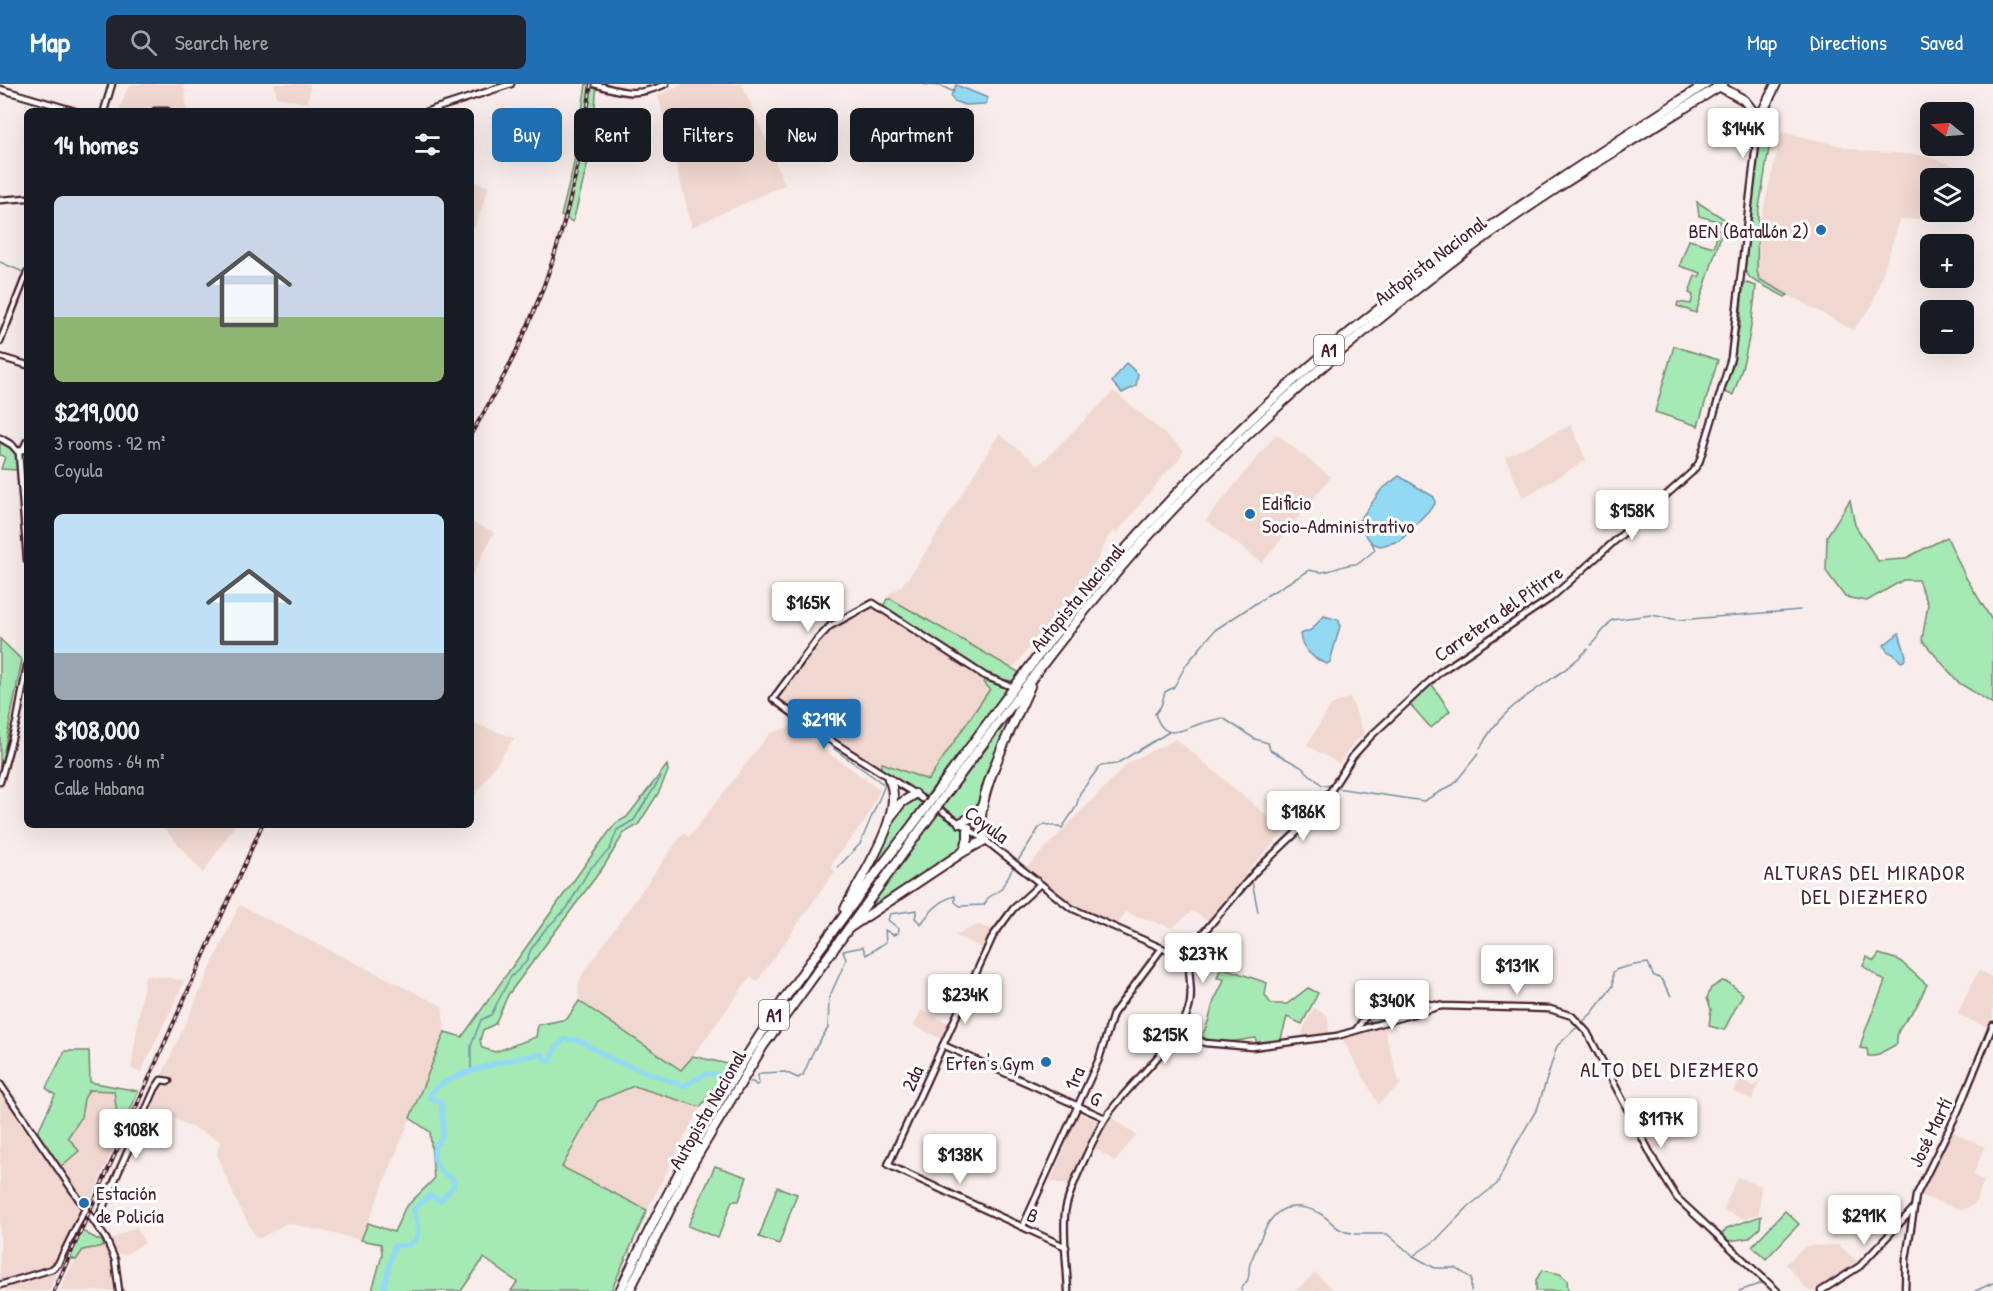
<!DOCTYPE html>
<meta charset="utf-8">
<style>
body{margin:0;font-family:"Patrick Hand",sans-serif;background:#20242c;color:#f1f3f6;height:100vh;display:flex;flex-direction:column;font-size:22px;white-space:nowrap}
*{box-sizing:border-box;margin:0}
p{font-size:20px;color:#9ea1a6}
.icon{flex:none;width:33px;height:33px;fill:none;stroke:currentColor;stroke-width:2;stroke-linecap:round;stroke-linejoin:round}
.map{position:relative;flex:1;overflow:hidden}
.side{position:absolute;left:24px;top:24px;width:450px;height:720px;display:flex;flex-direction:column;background:#171b24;border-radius:9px;box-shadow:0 6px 24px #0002}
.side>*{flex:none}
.banner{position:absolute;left:492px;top:24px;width:570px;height:54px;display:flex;gap:12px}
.needle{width:39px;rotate:287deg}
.controls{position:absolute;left:1920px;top:18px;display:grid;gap:12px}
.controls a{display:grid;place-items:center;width:54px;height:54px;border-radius:9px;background:#171b24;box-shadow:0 6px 24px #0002;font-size:30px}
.price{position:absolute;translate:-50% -51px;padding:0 14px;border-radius:6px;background:#fff;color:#222;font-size:20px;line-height:39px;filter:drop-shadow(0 2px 3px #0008)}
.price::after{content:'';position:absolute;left:50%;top:36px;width:18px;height:14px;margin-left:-9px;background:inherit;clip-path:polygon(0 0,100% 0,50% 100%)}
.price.active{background:#1f6fb2;color:#fff}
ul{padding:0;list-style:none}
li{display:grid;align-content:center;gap:12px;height:318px;padding:0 30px}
li span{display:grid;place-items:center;height:186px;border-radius:9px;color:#555}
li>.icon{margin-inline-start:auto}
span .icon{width:108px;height:108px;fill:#fffc;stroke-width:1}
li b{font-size:26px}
h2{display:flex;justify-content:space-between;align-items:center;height:72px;padding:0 30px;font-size:26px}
.chip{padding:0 21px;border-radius:9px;background:#171b24;box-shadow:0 6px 24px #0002;font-size:21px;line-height:54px}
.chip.active{background:#1f6fb2;color:#fff}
header{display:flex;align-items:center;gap:36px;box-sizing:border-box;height:84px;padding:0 30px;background:#1f6fb2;color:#fff}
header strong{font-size:28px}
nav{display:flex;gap:33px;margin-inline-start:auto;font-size:21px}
.search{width:420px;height:54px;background:#20242c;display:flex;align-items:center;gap:15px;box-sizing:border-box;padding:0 21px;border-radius:9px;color:#9ea1a6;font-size:22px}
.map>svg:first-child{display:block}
.built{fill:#f0d8d0}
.green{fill:#a5e9b5;stroke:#788470;stroke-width:1.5}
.water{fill:#92daf4;stroke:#758fa4;stroke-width:1.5}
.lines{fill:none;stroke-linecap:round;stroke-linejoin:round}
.stream{stroke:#758fa4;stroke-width:1.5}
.river{stroke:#92daf4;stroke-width:5}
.secondary-casing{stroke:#4a1f2b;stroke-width:9}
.highway-casing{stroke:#4a1f2b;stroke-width:12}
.secondary{stroke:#fff;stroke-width:4.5}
.highway{stroke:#fff;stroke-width:8}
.rail-casing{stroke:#4a1f2b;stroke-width:4}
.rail{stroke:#fff;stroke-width:1.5;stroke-dasharray:4.5;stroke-linecap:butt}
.highway-bridge-casing{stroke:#4a1f2b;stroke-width:12;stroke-linecap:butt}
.highway-bridge{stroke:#fff;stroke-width:8}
.poi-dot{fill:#1f6fb2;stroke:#fff;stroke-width:2}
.labels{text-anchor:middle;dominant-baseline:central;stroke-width:6;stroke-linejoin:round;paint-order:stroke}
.shield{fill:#fff;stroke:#80626b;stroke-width:1.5}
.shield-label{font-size:18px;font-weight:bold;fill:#4a1f2b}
.poi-label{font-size:20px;fill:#4a1f2b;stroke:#fff;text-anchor:end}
.street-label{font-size:20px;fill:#4a1f2b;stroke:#fff}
.neighbourhood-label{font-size:21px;letter-spacing:1.5px;fill:#4a1f2b;stroke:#fff}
</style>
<header>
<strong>Map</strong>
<div class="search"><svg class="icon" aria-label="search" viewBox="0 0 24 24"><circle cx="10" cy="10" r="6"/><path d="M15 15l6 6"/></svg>Search here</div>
<nav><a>Map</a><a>Directions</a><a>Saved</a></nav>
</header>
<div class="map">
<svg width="1993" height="1207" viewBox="0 0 1993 1207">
<rect width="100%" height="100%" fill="#f8edea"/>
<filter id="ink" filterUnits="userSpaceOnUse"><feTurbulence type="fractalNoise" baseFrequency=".0167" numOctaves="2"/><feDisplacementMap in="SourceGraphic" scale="12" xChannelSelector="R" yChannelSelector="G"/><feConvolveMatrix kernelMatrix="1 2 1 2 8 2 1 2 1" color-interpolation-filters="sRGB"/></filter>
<g filter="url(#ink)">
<g class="built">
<polygon points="134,0 184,0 187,27 156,22 143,27 119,27 127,5"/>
<polygon points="275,0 310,0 308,19 276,13"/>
<polygon points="683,0 742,0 785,101 692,143 658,11"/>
<polygon points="1782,48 1863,67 1921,71 1956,82 1955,94 1930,94 1930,128 1947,128 1931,134 1900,136 1872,222 1853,246 1759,195 1757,187 1761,134"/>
<polygon points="471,97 489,103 475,144 471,142"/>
<polygon points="1114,307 1184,366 1177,378 1162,393 1117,449 1114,446 1107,455 1096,478 1013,584 886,512 900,503 915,485 999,350 1039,381"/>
<polygon points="1571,341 1586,376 1523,414 1505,373"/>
<polygon points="1276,350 1331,393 1262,479 1206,436"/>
<polygon points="471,438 494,448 471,494"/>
<polygon points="873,519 994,599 921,707 889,695 773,615 816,557 830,542"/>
<polygon points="1350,613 1365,651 1354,658 1339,680 1307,661 1331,621"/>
<polygon points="471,638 514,654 471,717"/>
<polygon points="792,642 880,706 865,737 834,776 831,783 835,787 757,898 751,892 682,987 579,917 578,901 583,889 683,749 689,753 770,649"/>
<polygon points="1176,655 1285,747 1248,786 1245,795 1209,838 1192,827 1172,844 1125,828 1116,844 1071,824 1023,787 1129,678"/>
<polygon points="161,741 235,741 203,789"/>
<polygon points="239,821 442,922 445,948 361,1156 287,1139 261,1154 256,1153 237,1119 217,1071 220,1057 148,1022"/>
<polygon points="979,841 995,846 985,865 954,851"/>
<polygon points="1979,886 1993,894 1993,933 1988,944 1957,930"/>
<polygon points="145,891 185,896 141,988 131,985"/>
<polygon points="1314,924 1328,932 1329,950 1302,954 1304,943"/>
<polygon points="921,926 949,939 942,955 914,942"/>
<polygon points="1383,941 1400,1001 1378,1020 1343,956"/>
<polygon points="1740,995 1754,1002 1761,995 1752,1015 1733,1008"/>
<polygon points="0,1000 35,1054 67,1053 81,1034 84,1015 89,1006 114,1007 117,1031 126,1037 87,1124 80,1127 57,1176 47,1184 0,1200"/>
<polygon points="634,1002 700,1023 647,1126 562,1083 598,1017"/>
<polygon points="1077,1028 1100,1038 1071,1102 1050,1097 1065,1064 1061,1062"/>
<polygon points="1657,1029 1681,1038 1689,1046 1689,1051 1652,1066 1639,1038"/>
<polygon points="1111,1033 1136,1051 1115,1078 1095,1064"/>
<polygon points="1950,1047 1985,1063 1973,1091 1984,1097 1974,1121 1962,1126 1918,1111"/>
<polygon points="1737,1093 1761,1102 1759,1130 1743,1135 1723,1126"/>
<polygon points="136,1143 145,1159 124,1171 114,1169 110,1162 111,1155"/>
<polygon points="1839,1161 1858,1178 1814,1207 1808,1207 1786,1180 1805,1162"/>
<polygon points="104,1162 112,1179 114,1207 60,1207 68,1188 83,1166"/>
<polygon points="59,1185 49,1207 6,1207 4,1203"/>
<polygon points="1315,1189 1335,1207 1295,1207"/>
</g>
<g class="green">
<polygon points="586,0 597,0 591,66 573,138 561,132 573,84"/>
<polygon points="1759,56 1770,58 1758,130 1757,187 1759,195 1788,211 1785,213 1751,195 1745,187"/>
<polygon points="1697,118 1726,136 1696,229 1677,222 1678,218 1691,220 1693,211 1689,209 1695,192 1699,193 1701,189 1680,182 1681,178 1689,156 1714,163 1721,138 1699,132"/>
<path d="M1747,199L1756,202C1752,241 1747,275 1733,311L1724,308L1740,241L1743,201Z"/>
<polygon points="1674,262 1718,276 1698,342 1655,328"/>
<path d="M0,357C14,364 17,370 19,386L1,385L5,373L0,371Z"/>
<polygon points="1850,416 1855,441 1878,477 1904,475 1947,453 1965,492 1993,538 1993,620 1959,599 1922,556 1928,520 1918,496 1903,496 1867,517 1845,513 1826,487 1827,452"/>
<polygon points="887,515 891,515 1020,589 1014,597 999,595 981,587 883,523"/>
<polygon points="0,555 22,576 0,688"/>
<polygon points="986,594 1006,601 1008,605 925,714 879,687 882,679 928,696 990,605 983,598"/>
<polygon points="1431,599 1450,627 1431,644 1409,619"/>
<polygon points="1022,617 977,727 960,737 941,725"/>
<polygon points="667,681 668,687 659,708 638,741 624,749 604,782 508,911 495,940 483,946 480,956 482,964 495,968 536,953 538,941 567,935 579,917 681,986 693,972 732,981 700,1023 634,1002 598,1017 562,1083 647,1126 611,1207 511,1207 517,1198 484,1174 461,1207 372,1207 382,1171 381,1160 361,1156 368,1139 394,1148 405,1124 434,1095 430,1048 410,1034 445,948 462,953 602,757 616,739 627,733"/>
<polygon points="914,713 922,719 852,815 893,733 898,725"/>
<polygon points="929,727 775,937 832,855"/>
<polygon points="939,728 965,746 964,763 861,833"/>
<path d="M1879,870L1899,876L1927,901C1923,908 1920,916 1916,923C1907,936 1895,943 1897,960L1875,972H1868L1867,965L1860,964C1864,945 1878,917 1885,897L1863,882L1867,873L1874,877Z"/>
<path d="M1221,883L1267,899L1265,911L1271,920H1287L1308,904L1318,909L1302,940L1287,933L1281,955L1278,957L1256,959V954C1239,956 1217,963 1201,952C1210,940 1209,931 1214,917C1217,910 1222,903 1224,895L1217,894Z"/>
<polygon points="1722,897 1729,899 1743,910 1724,946 1709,942 1711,925 1707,914 1711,904"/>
<polygon points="1385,915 1409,919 1413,925 1374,938 1369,937 1368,933 1375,921"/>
<polygon points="65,967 89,967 90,998 138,1007 126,1037 117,1031 114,1007 89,1006 84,1015 81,1034 68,1053 79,1067 58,1085 35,1054 55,1011 46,1004"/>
<polygon points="715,1082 747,1093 739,1117 732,1117 718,1154 688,1142"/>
<polygon points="777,1103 797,1110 779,1160 759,1153"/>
<polygon points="1785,1127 1799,1140 1766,1175 1752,1162"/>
<polygon points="1761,1132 1760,1144 1749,1154 1729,1157 1722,1150 1727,1144"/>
<polygon points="78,1145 103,1158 104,1162 83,1166 76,1176 64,1172"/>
<polygon points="1542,1186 1560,1190 1567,1196 1568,1207 1536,1207 1536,1196"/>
</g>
<g class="water">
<polygon points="956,1 988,14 985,20 964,21 954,17 951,12"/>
<polygon points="1126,279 1138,290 1136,302 1122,309 1112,298"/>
<polygon points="1399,392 1434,413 1435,420 1400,457 1380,462 1372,459 1357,440 1381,406"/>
<path d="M1324,532L1339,536L1340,542L1330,578L1327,580C1314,575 1301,565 1300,550L1311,546Z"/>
<polygon points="1899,549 1906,572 1904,577 1901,578 1895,571 1887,567 1884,561"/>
</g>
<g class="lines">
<g class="stream">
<polyline points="922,0 941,2 954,8"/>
<polyline points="0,178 23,188"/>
<path d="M1266,512L1310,486C1328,493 1340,479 1358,480L1375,466L1372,459"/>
<path d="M1264,514L1215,546L1186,581L1174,603L1165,608L1161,622L1155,630C1164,655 1176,649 1194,642C1204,638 1214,636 1223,634L1255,655L1268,659L1270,666L1301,683L1322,701L1331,702"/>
<polyline points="1591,561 1612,536 1651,531 1679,536 1800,526"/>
<polyline points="834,665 885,701 860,760 838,783"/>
<path d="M1480,665C1505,613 1552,603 1588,565"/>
<polyline points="1336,704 1424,717 1454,700 1478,670"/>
<polyline points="1017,778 1039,744 1045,740 1062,744 1076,723 1080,709 1100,682 1116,680 1169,648"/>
<polyline points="1258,828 1250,787 1304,736 1331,702"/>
<polyline points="471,985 471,962 481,936 491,931 510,894 527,877 530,867 544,847 567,824 589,786 610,765 617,746 634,736 661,693"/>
<path d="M750,998H753L756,1001L759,1000L758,991L761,989L785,988L798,994L803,991L813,968L828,944L829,914L846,876L843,867L863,863L866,871L886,858L885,846L893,851L898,849L899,845L888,836L890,830L917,826L915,834L921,840C928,830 939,816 955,812V818L960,822L984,821L988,814L1001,805L1014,782"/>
<polyline points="1355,1150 1387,1150 1413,1172 1435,1184 1456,1184 1471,1194 1471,1207"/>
<path d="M1413,1172L1436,1156L1469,1122L1497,1100L1513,1066L1538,1023L1557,962L1592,929L1613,902V888C1620,882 1637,881 1648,879L1653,891L1661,895L1671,912"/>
<path d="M1241,1207C1242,1201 1246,1200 1248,1195C1250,1189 1248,1183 1251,1177C1265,1145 1273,1109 1317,1128C1331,1134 1335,1148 1352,1149"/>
<polyline points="1739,1207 1762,1199"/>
<polyline points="1975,1207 1993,1199"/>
</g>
<path class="river" d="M383,1207L394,1162L408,1161L416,1156L418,1146L414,1125L430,1111L440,1117L454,1102L453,1095C438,1088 431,1078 435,1061C449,1053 441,1032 441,1018L429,1013C438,990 519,973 542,970L546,978L550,977L556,963L565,955L581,957L613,976L684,1002L706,990H723"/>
<defs>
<g id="secondary">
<path d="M594,0C624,9 637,13 666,0"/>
<polyline points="0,5 75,27"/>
<polyline points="104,27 112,0"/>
<polyline points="155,27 167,27"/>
<polyline points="428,27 511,0"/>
<polyline points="0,116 27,114"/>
<polyline points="0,258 27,189"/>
<polyline points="0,273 27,281"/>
<polyline points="0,354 12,361 19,369 27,476"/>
<polyline points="23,365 27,357"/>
<polyline points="18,367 27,365"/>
<polyline points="0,698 17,636 27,582"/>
<polyline points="929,719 822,651 773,615 816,557 830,542 873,519 985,592 1015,604"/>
<polyline points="936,723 985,756 1071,824 1189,876"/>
<polyline points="1039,801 1013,825 993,852 888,1081 1066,1163"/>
<polyline points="1183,937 1197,955 1205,959 1252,963 1337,952 1441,922"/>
<polyline points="1356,946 1374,920 1388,914 1442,922 1550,925 1572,932 1587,948 1656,1080 1677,1114 1777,1207"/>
<polyline points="943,961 1105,1034"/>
<polyline points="0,1000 106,1155 115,1176 119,1207"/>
<polyline points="96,1139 155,1005 161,996 169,997"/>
<polyline points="1023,1142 1099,975 1113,930 1162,864"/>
<polyline points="0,1201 52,1185 58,1180 85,1125"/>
<path d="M1068,1207C1067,1182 1063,1154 1065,1129C1067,1109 1099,1041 1112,1025C1136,994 1168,968 1186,932C1198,908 1182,880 1193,861L1256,787L1316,730L1353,672L1372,651L1440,588L1551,514L1692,388L1699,379L1731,274L1759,35"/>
<polyline points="1821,1207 1860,1182 1913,1125"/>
<polyline points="1905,1207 1906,1175 1916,1112 1958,1027 1993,941"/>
</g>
<g id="highway">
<polyline points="1717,1 1744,16 1759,35"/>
<polyline points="1759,35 1776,0"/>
<path d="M939,705C980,650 1020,594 1063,540C1140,443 1228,352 1323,271C1442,169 1575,85 1706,0"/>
<path d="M945,711C1018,612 1090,513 1175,423C1258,335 1350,256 1446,182C1533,115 1630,58 1723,0"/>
<polyline points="892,731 901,719 915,710"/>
<polyline points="960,739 974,732 982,722"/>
<polyline points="964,767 968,755 968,744"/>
<path d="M845,825C860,794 907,729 889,695"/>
<path d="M849,844L963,768L985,756C966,725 1017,635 1030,602"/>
<path d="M620,1207C664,1113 713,1022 770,936C818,864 872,795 924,726"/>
<polyline points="629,1207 694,1077 763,962 931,731"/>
</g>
</defs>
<use href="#secondary" class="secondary-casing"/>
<use href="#highway" class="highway-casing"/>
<use href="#secondary" class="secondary"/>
<use href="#highway" class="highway"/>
<defs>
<g id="rail">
<path d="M471,350C541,237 574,131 591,0"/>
<polyline points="54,1207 262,741"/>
</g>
</defs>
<use href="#rail" class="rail-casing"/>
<use href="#rail" class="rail"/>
<defs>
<g id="highway-bridge">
<polyline points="924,726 939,705"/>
<polyline points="931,731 945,711"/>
</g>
</defs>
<use href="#highway-bridge" class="highway-bridge-casing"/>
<use href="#highway-bridge" class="highway-bridge"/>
</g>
</g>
<g class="poi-dot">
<circle cx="1821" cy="146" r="6"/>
<circle cx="1250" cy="430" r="6"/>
<circle cx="1046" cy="978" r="6"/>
<circle cx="84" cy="1119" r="6"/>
</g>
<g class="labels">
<g class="shield">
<rect x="1314" y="251" width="30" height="30" rx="4.5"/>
<rect x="759" y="916" width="30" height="30" rx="4.5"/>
</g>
<g class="shield-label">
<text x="1329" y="266">A1</text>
<text x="774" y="931">A1</text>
</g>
<g class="poi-label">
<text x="1809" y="146">BEN (Batallón 2)</text>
<text x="1262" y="418" text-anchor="start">Edificio<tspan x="1262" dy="23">Socio-Administrativo</tspan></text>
<text x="1034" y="978">Erfen's Gym</text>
<text x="96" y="1108" text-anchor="start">Estación<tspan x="96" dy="23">de Policía</tspan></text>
</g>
<g class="street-label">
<text transform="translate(1430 176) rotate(-37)">Autopista Nacional</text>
<text transform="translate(1077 513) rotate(-50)">Autopista Nacional</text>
<text transform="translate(1498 529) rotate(-35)">Carretera del Pitirre</text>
<text transform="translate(987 740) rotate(36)">Coyula</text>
<text transform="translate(912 994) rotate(-66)">2da</text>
<text transform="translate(1074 994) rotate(-66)">1ra</text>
<text transform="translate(1096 1014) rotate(24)">G</text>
<text transform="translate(707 1025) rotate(-60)">Autopista Nacional</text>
<text transform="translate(1930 1048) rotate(-64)">José Martí</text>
<text transform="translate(1033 1131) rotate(25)">B</text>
</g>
<g class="neighbourhood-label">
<text x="1865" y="788">ALTURAS DEL MIRADOR<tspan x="1865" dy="24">DEL DIEZMERO</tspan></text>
<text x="1670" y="985">ALTO DEL DIEZMERO</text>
</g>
</g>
</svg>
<div class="controls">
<a><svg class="needle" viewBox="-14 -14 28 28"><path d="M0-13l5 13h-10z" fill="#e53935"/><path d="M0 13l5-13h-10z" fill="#9ea1a6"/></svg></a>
<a><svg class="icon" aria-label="layers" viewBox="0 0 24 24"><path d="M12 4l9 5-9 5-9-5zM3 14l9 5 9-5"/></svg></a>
<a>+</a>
<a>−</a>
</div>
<b class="price" style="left:1743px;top:75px">$144K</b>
<b class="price" style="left:1632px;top:457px">$158K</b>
<b class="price" style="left:808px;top:549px">$165K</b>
<b class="price active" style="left:824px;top:666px">$219K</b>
<b class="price" style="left:1303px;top:758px">$186K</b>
<b class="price" style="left:1203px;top:900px">$237K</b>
<b class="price" style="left:1517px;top:912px">$131K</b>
<b class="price" style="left:965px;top:941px">$234K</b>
<b class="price" style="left:1392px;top:947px">$340K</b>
<b class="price" style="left:1165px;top:981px">$215K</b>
<b class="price" style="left:1661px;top:1065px">$117K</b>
<b class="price" style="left:136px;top:1076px">$108K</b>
<b class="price" style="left:960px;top:1101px">$138K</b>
<b class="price" style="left:1864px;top:1162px">$291K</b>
<div class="banner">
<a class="chip active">Buy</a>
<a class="chip">Rent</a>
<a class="chip">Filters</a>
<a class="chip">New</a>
<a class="chip">Apartment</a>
</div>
<section class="side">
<h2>14 homes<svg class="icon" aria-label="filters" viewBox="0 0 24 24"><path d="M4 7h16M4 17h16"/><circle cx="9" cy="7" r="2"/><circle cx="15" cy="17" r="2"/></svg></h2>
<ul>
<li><span style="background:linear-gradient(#c9d6e8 65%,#8fb573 0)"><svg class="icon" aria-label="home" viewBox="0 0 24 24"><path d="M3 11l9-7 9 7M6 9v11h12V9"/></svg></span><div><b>$219,000</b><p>3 rooms · 92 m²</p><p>Coyula</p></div></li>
<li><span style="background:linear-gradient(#bfe0f5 75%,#9aa5b1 0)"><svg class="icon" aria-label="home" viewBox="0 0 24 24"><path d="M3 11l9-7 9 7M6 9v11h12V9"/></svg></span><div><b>$108,000</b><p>2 rooms · 64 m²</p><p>Calle Habana</p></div></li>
</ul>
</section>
</div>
